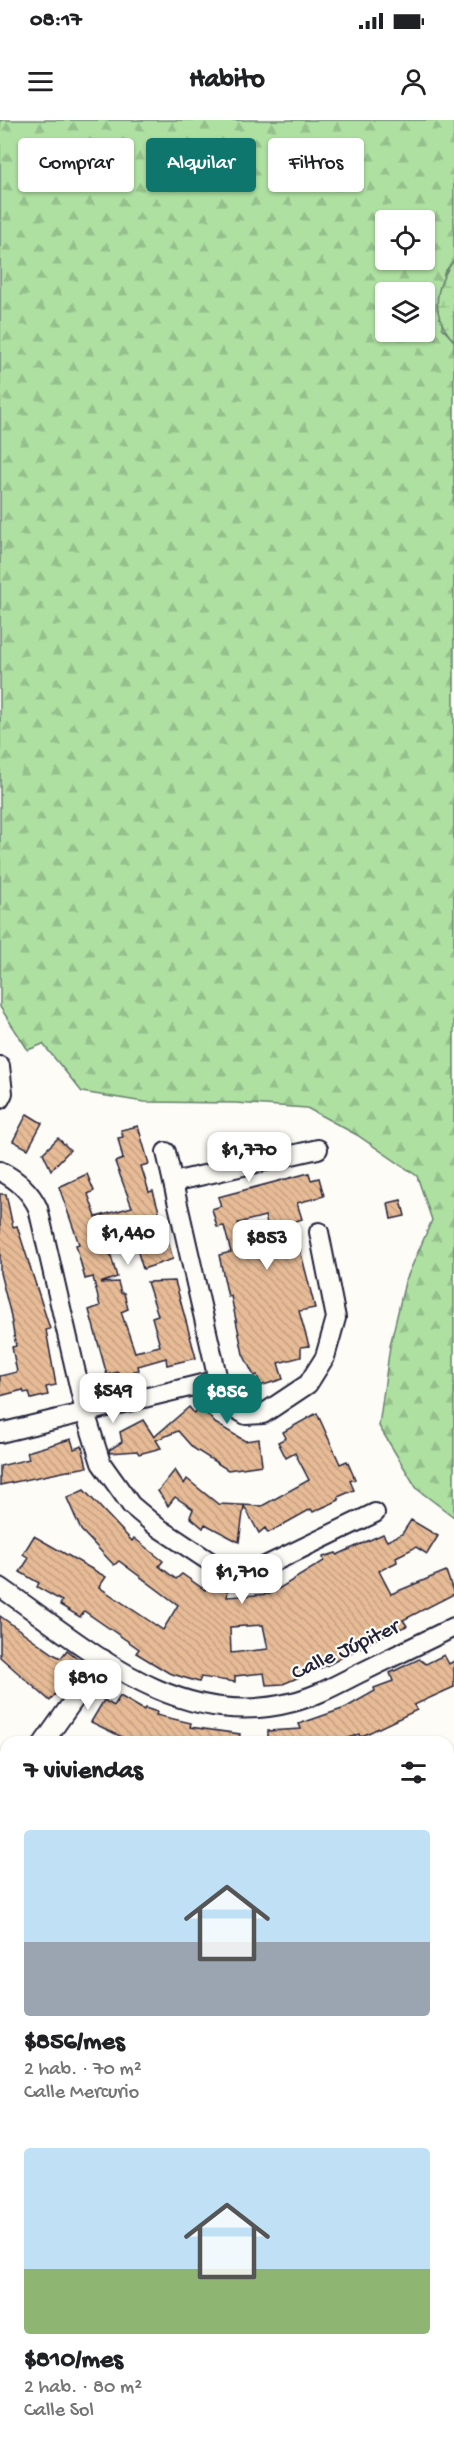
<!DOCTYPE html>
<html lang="es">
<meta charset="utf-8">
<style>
body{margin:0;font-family:"Gochi Hand",sans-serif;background:#f6f6f6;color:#202124;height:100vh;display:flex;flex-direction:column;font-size:22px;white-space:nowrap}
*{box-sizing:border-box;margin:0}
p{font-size:20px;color:#757577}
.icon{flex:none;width:33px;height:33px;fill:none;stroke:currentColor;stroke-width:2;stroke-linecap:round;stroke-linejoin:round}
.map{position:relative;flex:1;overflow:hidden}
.sheet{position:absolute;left:0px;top:1616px;width:454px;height:722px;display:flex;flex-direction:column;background:#fff;border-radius:18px 18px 0 0;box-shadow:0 2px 4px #0004}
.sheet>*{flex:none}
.banner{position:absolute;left:18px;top:18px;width:418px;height:54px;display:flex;gap:12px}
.controls{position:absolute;left:375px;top:90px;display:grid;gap:12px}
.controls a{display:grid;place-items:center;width:60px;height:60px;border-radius:6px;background:#fff;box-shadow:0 2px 4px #0004;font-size:30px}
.price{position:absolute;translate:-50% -51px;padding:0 14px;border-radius:12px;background:#fff;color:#222;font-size:20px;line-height:39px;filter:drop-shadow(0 2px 3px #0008)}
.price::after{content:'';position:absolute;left:50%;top:36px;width:18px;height:14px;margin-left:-9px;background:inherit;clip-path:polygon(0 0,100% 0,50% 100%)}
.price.on{background:#0f766e;color:#fff}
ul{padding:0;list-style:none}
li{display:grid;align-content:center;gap:12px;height:318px;padding:0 24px}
li span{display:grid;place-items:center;height:186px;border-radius:6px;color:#555}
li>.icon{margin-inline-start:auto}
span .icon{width:108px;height:108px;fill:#fffc;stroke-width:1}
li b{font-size:26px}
h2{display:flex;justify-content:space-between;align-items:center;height:72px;padding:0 24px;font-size:26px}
.pill{padding:0 21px;border-radius:6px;background:#fff;box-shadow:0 2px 4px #0004;font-size:21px;line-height:54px}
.pill.on{background:#0f766e;color:#fff}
.status{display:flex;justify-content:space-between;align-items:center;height:42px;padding:0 30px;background:#fff;direction:ltr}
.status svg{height:16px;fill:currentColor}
header{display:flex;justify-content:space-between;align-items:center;height:78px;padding:0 24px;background:#fff;font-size:27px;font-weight:700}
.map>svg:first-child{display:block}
.forest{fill:url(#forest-firs);stroke:#68816e;stroke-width:1.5;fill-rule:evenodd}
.wetland{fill:url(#wetland-marsh);stroke:#68816e;stroke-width:1.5}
.building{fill:url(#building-back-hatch);stroke:#22223b;stroke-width:1.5;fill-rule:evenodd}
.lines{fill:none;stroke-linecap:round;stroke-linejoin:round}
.minor-casing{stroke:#22223b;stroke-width:22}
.minor{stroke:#fdfcf7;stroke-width:18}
.labels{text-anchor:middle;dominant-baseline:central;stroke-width:4.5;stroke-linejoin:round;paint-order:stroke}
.street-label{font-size:22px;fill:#22223b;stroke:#fdfcf7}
</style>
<div class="status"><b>08:17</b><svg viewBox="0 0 49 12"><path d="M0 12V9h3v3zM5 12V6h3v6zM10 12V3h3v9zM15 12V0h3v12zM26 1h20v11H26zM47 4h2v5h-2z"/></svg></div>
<header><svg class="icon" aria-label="menu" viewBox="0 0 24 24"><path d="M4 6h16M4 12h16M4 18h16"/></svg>Habito<svg class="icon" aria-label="person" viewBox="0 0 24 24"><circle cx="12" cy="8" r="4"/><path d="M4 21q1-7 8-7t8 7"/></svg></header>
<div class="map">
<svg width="454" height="2336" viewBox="0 0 454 2336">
<defs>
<pattern id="forest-firs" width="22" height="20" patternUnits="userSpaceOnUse" patternTransform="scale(1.5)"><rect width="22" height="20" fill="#aee0a1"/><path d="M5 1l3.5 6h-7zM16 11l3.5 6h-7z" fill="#95c08c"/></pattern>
<pattern id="wetland-marsh" width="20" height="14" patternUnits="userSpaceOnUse" patternTransform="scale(1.5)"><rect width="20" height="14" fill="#aee0a1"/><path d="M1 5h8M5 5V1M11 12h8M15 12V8" fill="none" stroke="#95c08c"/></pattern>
<pattern id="building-back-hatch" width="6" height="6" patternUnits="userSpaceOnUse" patternTransform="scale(1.5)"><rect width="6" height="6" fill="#e6bb96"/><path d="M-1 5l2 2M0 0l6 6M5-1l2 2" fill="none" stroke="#c5a082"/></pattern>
</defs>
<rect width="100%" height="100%" fill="#fdfcf7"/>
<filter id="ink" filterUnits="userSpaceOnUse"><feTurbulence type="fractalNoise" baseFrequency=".0167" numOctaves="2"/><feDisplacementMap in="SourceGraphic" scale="12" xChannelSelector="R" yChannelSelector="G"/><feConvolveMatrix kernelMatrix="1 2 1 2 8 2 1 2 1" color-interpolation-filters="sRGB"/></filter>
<g filter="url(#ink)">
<g class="forest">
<path d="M0,0H454V140L444,153L442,208L454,221V1397L417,1369L379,1306L390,1226L405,1162L432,1100L417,1056L357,1015L307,988L236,983L144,982L82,972L43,924L28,930L0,887ZM386,100H424V140H386ZM386,172H424V212H386Z"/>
<polygon points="454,1678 454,1854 448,1853 448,1681"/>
</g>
<path class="wetland" d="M454,140V221C430,195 434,167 454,140Z"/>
<g class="building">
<polygon points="27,994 42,1003 28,1029 13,1021"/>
<polygon points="138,1006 149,1044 141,1046 149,1072 153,1071 173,1139 143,1149 129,1103 104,1111 117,1157 100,1163 118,1162 121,1173 124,1173 128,1189 121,1192 135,1232 160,1226 152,1197 158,1195 147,1162 175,1161 196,1238 167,1245 166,1238 138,1246 139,1250 134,1251 135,1257 120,1261 118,1252 107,1255 89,1190 100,1186 93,1157 85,1159 76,1125 79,1124 59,1067 87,1054 94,1071 88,1074 96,1097 132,1087 115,1042 123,1039 118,1018 123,1017 121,1010"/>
<polygon points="58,1018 70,1030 51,1050 43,1033"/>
<path d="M309,1053L311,1060L319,1058L324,1076L297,1083L302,1099L293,1102L315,1188L299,1191L309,1226L301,1227V1237L278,1243L283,1259L260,1266L257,1255L254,1256L243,1234L231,1176L228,1177L219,1135L231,1132L224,1106L217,1107L212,1089L221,1086L218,1077ZM265,1096L272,1123L245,1129L238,1103Z"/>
<polygon points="0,1074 6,1074 13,1107 17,1106 50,1209 46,1210 56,1265 46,1267 48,1275 31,1279 29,1272 24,1273 23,1270 0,1276 0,1256 17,1252 12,1227 16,1226 10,1192 0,1153"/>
<polygon points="401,1080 405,1096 391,1099 388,1083"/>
<polygon points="189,1287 194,1293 201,1287 215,1303 245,1321 259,1319 262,1345 228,1350 193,1328 178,1311 156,1320 161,1328 139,1334 137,1331 110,1333 109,1330 122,1322 120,1312 143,1300 154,1317"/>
<polygon points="317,1293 340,1344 347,1341 355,1359 350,1361 354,1370 338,1377 339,1380 313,1392 311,1389 268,1413 265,1408 259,1413 244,1386 239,1422 205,1404 203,1408 190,1397 193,1389 175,1377 168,1386 158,1371 175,1350 184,1364 187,1359 218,1384 262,1386 309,1360 295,1333 286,1338 278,1322 286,1318 283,1312"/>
<polygon points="71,1319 74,1329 82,1326 87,1347 0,1365 0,1346 29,1339 27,1332"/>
<path d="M84,1370L132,1421L134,1418L163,1441L159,1446L176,1459L182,1454L205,1470L207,1464L228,1471L227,1477L270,1474L324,1441L323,1437L336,1433L337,1435L383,1414L387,1421L402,1414L411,1400L438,1416L427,1434L416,1427L396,1437L397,1442L379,1451L391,1474L446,1451L454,1474L403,1500L407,1506L381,1516L330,1544L283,1564L266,1565L264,1553L235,1556V1562L201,1557L199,1562L169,1553L136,1533L139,1529L84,1491L80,1497L60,1485L62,1481L37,1467L39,1463L20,1452L29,1438L23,1434L34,1416L106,1457L99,1467L163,1510L178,1485L119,1441L114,1445L81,1410L67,1378ZM263,1505L268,1529L231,1533L230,1507Z"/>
<polygon points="0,1496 55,1535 61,1538 67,1530 81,1541 50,1581 0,1537"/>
<polygon points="444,1535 449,1544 454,1541 454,1567 414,1585 417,1590 360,1617 359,1614 338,1622 268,1622 268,1611 301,1609 299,1604 345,1588 375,1571 374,1568 393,1561 390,1553 419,1539 426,1544"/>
<polygon points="120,1576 144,1590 145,1588 157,1592 156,1595 191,1603 190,1607 240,1614 239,1622 132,1622 91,1602 104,1580 114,1586"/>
</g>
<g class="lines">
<defs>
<g id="minor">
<polyline points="0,946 3,973 0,979"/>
<polyline points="166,1032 218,1260 227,1284 246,1295 263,1294 308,1264 325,1237 336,1198 319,1112"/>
<path d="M0,1051C18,1060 30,1071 38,1088L85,1292L101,1343L131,1385L156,1406L218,1447L238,1452L257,1450L375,1393"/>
<polyline points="173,1062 318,1029"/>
<polyline points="0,1313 218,1260"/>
<path d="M0,1467C88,1528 177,1613 293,1582C317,1576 338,1564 360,1553C391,1538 423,1522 454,1507"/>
<polyline points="44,1622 103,1539"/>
<polyline points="0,1712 6,1683"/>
<polyline points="0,1888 6,1889"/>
<polyline points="448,1981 454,1986"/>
<polyline points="448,2088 454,2081"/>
<polyline points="0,2219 6,2221"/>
<polyline points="448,2246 454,2233"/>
<polyline points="429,2336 430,2331"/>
</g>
</defs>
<use href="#minor" class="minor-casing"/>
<use href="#minor" class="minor"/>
</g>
</g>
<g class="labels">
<g class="street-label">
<text transform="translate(346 1531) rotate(-25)">Calle Júpiter</text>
</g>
</g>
</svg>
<div class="controls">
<a><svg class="icon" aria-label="locate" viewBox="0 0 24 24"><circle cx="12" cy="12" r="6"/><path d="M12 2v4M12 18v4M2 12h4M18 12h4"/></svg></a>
<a><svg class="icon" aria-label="layers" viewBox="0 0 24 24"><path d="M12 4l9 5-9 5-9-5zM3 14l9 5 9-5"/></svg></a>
</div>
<b class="price" style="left:249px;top:1063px">$1,770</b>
<b class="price" style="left:128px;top:1146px">$1,440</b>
<b class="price" style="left:267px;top:1151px">$853</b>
<b class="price" style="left:113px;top:1304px">$549</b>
<b class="price on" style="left:227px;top:1305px">$856</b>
<b class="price" style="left:242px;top:1485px">$1,710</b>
<b class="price" style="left:88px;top:1591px">$810</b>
<div class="banner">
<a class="pill">Comprar</a>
<a class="pill on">Alquilar</a>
<a class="pill">Filtros</a>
</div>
<section class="sheet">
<h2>7 viviendas<svg class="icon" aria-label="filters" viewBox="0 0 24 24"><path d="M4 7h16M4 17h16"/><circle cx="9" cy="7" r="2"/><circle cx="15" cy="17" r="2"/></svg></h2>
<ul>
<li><span style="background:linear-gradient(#bfe0f5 60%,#9aa5b1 0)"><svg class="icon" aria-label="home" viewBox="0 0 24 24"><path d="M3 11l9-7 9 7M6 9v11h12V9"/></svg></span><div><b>$856/mes</b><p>2 hab. · 70 m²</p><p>Calle Mercurio</p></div></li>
<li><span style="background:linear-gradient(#bfe0f5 65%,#8fb573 0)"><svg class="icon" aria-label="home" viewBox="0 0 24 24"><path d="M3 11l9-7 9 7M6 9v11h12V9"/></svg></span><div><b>$810/mes</b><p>2 hab. · 80 m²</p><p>Calle Sol</p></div></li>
</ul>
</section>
</div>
